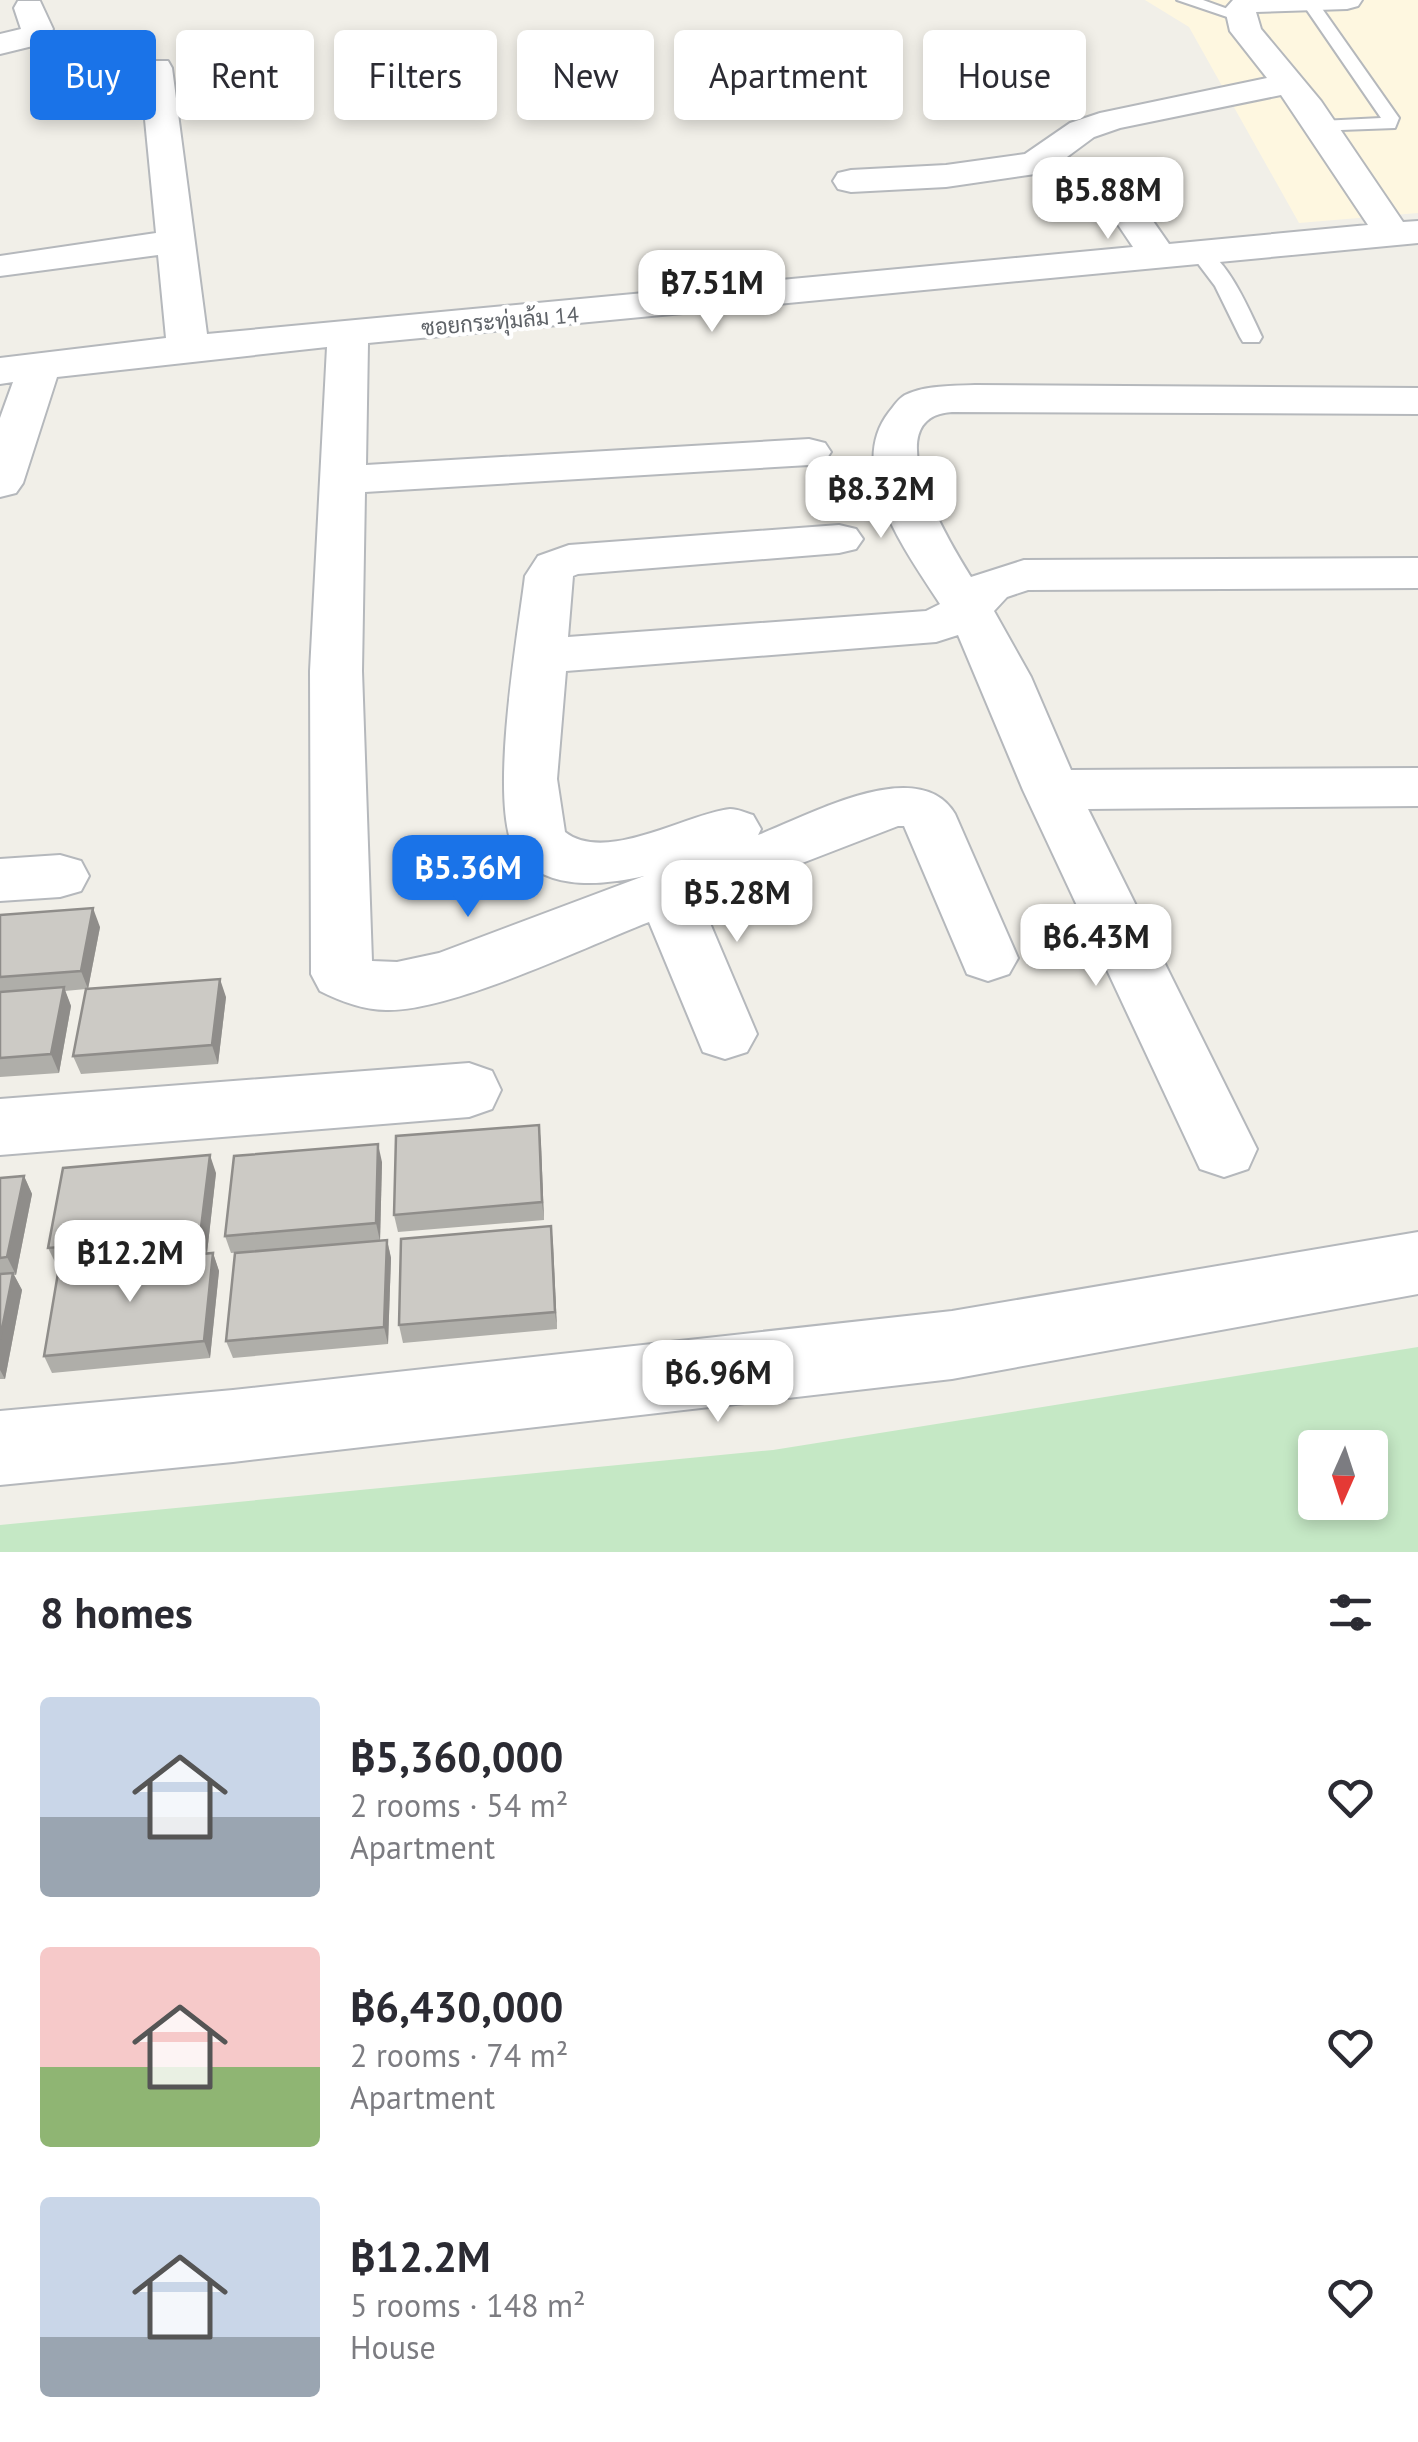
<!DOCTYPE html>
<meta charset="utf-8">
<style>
body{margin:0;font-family:"PT Sans",Sarabun,sans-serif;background:#f2f2f3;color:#2b2b33;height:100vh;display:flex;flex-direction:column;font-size:38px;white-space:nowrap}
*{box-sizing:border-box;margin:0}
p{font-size:32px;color:#7c7c81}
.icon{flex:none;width:55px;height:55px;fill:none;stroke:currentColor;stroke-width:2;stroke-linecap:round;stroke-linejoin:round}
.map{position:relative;height:1552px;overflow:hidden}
.drawer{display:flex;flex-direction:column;background:#fff;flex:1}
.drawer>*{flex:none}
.guide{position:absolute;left:30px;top:30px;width:1360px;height:90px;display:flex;gap:20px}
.needle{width:65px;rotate:183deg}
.fabs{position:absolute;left:1298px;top:1430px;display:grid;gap:20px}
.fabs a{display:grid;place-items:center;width:90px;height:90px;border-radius:10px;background:#fff;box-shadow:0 5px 15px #0003;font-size:50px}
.price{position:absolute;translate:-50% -85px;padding:0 22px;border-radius:20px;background:#fff;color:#222;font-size:32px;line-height:65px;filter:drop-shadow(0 2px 5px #0008)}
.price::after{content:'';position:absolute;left:50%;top:60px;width:30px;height:22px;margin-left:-15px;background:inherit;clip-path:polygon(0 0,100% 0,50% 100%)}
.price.current{background:#1a73e8;color:#fff}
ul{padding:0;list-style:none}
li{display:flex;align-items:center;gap:30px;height:250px;padding:0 40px}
li span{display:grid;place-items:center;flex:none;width:280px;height:200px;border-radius:10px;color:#555}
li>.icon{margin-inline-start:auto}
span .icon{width:120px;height:120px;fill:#fffc;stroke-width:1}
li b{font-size:42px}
h2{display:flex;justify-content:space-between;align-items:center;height:120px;padding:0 40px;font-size:42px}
.pill{padding:0 35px;border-radius:10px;background:#fff;box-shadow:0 5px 15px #0003;font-size:35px;line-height:90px}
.pill.current{background:#1a73e8;color:#fff}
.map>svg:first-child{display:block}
.commercial{fill:#fef7e0}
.green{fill:#c5e8c5;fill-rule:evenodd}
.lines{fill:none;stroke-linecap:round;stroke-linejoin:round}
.service-casing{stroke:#b5b8bc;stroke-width:4}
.minor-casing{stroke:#b5b8bc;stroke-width:4}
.service{fill:#fff;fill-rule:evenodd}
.minor{fill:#fff;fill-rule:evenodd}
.wall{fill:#afaea9}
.shaded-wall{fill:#8f8d8a}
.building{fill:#cccac5;stroke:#8f8d8a;stroke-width:2.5}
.labels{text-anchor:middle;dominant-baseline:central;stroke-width:8;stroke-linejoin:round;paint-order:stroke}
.far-street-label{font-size:22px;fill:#5f6368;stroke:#fff}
</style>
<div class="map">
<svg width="1418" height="1552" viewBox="0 0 1418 1552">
<rect width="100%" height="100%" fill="#f1efe8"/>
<polygon class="commercial" points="1145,0 1418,0 1418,213 1299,223 1189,27"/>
<path class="green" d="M1418,1347V1552H0V1525L773,1450ZM1315,1448H1370V1502H1315Z"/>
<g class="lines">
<defs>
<g id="service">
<polygon points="1177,0 1203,0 1250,17 1242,22"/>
<polygon points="1300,0 1316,0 1399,118 1395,128 1314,131 1314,123 1321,121 1381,118"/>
<path d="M1200,247C1227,256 1250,312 1262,337L1259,342H1243L1240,337L1215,286L1190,253Z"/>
</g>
<g id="minor">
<path d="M1233,0H1362L1358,6L1347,9L1256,12L1261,29L1321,101L1403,222L1418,221V243L368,343L366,465L809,439L825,443L831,452L825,461L809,465L365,492L362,671L372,961L397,962L439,953L644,876C603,885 553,891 520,858C484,822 519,629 525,576L538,556L569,545L839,525L856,529L863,539L856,549L839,553L578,574L573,576L568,637L926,611L940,604C908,554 844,470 889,412C894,406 898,399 905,395C926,385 952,386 975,385L1418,388V414L952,412C872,417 951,545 971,577L1024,560L1418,558V588L1028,590L1007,597L994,611L1031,677L1071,770L1418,768V806L1088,809L1257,1149L1248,1169L1224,1177L1200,1169L1023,790L958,635L936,642L566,671L557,779L565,832C606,864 686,814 730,809C738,809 746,813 753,815L761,829L758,835C808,816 919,753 955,814L1018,958L1009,974L988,981L967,974L904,826H898L701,902L757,1034L747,1052L725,1059L703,1052L649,922C585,947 450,1012 386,1010C364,1010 340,1001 320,991L311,974L310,671L327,347L57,377L23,483L16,493L0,497V418L13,382L0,384V358L166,338L158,255L0,276V256L156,233L140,68L144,61H168L172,68L207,334L1133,247L1094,189L1099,181L1112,178L1125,181L1169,244L1368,225L1281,95L1120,128L1094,137L1048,171L1035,174L946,187L851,192L838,189L833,181L838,173L851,170L946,165L1025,154L1070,123L1100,113L1267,78L1230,31L1225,9Z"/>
<polygon points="18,1 40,1 53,29 45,43 0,54 0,34 21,29 14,8"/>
<polygon points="60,855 81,861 89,876 81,891 60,897 0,901 0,859"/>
<polygon points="469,1063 492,1071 501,1090 492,1109 469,1117 0,1155 0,1099"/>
<polygon points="1418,1232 1418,1294 952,1379 233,1462 0,1485 0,1411 233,1390 952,1311"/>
</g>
</defs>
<use href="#service" class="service-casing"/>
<use href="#minor" class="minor-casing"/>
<use href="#service" class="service"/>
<use href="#minor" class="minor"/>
</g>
<g class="wall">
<polygon points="0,915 100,927 88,989 226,997 218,1064 81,1074 73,1056 86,989 65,991 71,1006 59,1073 0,1077"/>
<polygon points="539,1125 544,1220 398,1232 394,1215"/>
<polygon points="382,1162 380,1241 231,1253 225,1236"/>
<polygon points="216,1173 207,1253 57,1266 48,1248"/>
<polygon points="24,1176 32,1194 16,1275 14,1275 22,1290 5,1379 0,1379 0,1178"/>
<polygon points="551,1226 557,1329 403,1343 399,1325"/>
<polygon points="387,1240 391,1258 388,1344 233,1358 226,1341"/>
<polygon points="213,1253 219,1271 210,1358 52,1373 44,1356"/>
</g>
<g class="shaded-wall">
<polygon points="93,908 100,927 88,989 81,971"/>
<polygon points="220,979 226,997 218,1064 212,1045"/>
<polygon points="64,987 71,1006 59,1073 51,1054"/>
<polygon points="539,1125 541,1143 544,1220 542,1202"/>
<polygon points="378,1144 382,1162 380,1241 376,1223"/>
<polygon points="210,1155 216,1173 207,1253 200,1236"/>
<polygon points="24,1176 32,1194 16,1275 7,1257"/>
<polygon points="551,1226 553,1244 557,1329 555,1312"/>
<polygon points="387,1240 391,1258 388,1344 384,1327"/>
<polygon points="213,1253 219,1271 210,1358 204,1341"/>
<polygon points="13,1273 22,1290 5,1379 0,1370 0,1339"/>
</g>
<g class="building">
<polygon points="93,908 81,971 0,977 0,915"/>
<polygon points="220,979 212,1045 73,1056 86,989"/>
<polygon points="64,987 51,1054 0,1058 0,992"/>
<polygon points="539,1125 542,1202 394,1215 396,1136"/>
<polygon points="378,1144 376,1223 225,1236 234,1156"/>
<polygon points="210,1155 200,1236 48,1248 63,1168"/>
<polygon points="24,1176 7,1257 0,1258 0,1178"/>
<polygon points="551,1226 555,1312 399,1325 401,1239"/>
<polygon points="387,1240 384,1327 226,1341 235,1253"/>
<polygon points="213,1253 204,1341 44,1356 59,1267"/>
<polygon points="13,1273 0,1339 0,1274"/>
</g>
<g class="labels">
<g class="far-street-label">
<text transform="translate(500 321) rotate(-5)">ซอยกระทุ่มล้ม 14</text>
</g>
</g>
</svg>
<div class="fabs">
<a><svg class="needle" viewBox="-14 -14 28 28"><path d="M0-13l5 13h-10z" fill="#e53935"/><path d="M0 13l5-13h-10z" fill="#7c7c81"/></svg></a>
</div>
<b class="price" style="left:1108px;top:242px">฿5.88M</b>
<b class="price" style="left:712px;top:335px">฿7.51M</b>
<b class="price" style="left:881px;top:541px">฿8.32M</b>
<b class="price current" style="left:468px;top:920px">฿5.36M</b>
<b class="price" style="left:737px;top:945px">฿5.28M</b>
<b class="price" style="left:1096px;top:989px">฿6.43M</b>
<b class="price" style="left:130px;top:1305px">฿12.2M</b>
<b class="price" style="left:718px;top:1425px">฿6.96M</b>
<div class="guide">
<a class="pill current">Buy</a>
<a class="pill">Rent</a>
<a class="pill">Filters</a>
<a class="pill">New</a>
<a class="pill">Apartment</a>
<a class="pill">House</a>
</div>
</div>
<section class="drawer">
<h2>8 homes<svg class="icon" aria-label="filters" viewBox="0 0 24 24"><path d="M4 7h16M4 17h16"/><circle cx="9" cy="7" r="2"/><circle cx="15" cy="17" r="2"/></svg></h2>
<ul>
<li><span style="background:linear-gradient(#c9d6e8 60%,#9aa5b1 0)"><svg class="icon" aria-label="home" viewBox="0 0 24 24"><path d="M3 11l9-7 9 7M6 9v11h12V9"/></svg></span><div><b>฿5,360,000</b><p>2 rooms · 54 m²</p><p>Apartment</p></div><svg class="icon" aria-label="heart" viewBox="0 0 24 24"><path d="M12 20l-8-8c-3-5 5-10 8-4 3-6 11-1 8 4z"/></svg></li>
<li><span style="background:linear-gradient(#f6c9c9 60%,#8fb573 0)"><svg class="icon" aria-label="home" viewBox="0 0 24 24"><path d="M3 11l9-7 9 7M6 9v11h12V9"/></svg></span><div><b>฿6,430,000</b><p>2 rooms · 74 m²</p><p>Apartment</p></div><svg class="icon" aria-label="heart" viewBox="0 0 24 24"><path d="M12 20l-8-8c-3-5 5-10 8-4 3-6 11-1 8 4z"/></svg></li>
<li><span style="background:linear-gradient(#c9d6e8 70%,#9aa5b1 0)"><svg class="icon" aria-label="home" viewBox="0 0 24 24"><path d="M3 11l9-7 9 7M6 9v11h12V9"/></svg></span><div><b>฿12.2M</b><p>5 rooms · 148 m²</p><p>House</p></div><svg class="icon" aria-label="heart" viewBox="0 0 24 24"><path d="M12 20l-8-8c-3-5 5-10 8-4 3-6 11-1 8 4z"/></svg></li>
</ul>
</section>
